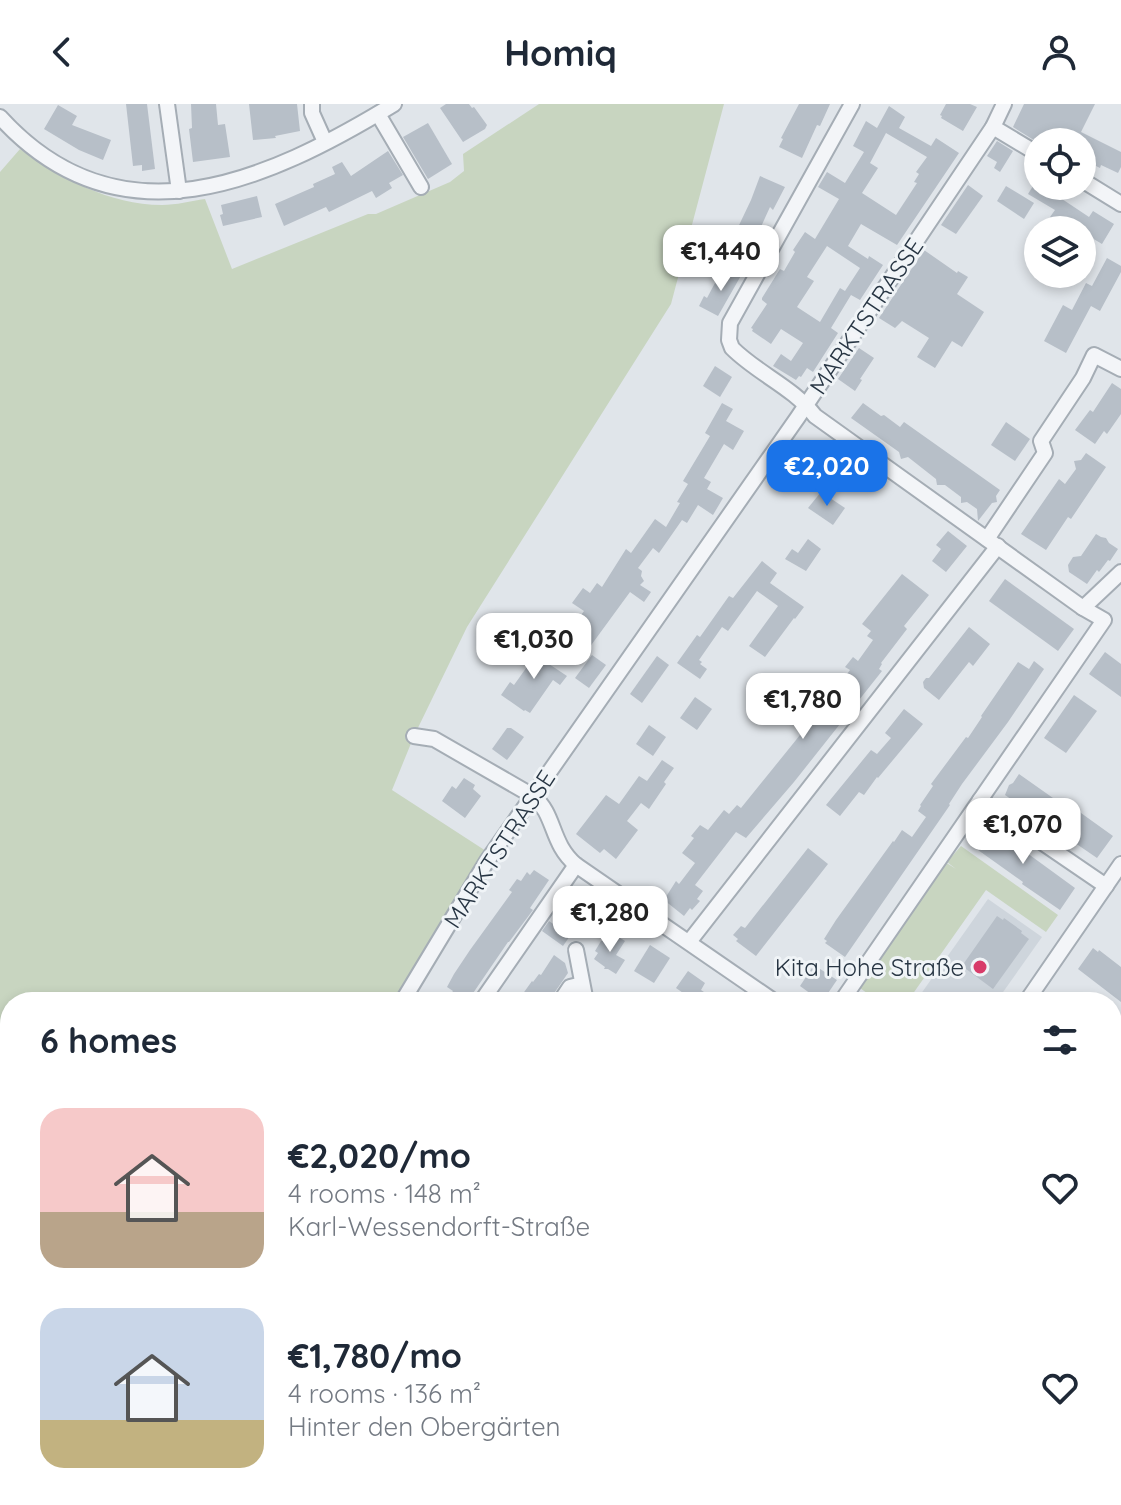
<!DOCTYPE html>
<meta charset="utf-8">
<style>
body{margin:0;font-family:Quicksand,sans-serif;background:#f2f2f3;color:#1f2937;height:100vh;display:flex;flex-direction:column;font-size:30px;white-space:nowrap}
*{box-sizing:border-box;margin:0}
p{font-size:26px;color:#747a83}
.icon{flex:none;width:44px;height:44px;fill:none;stroke:currentColor;stroke-width:2;stroke-linecap:round;stroke-linejoin:round}
.map{position:relative;flex:1;overflow:hidden}
.details{position:absolute;left:0px;top:888px;width:1122px;height:514px;display:flex;flex-direction:column;background:#fff;border-radius:32px 32px 0 0;box-shadow:0 4px 12px #0003}
.details>*{flex:none}
.fabs{position:absolute;left:1024px;top:24px;display:grid;gap:16px}
.fabs a{display:grid;place-items:center;width:72px;height:72px;border-radius:50%;background:#fff;box-shadow:0 4px 12px #0003;font-size:40px}
.price{position:absolute;translate:-50% -68px;padding:0 18px;border-radius:16px;background:#fff;color:#222;font-size:26px;line-height:52px;filter:drop-shadow(0 2px 4px #0008)}
.price::after{content:'';position:absolute;left:50%;top:48px;width:24px;height:18px;margin-left:-12px;background:inherit;clip-path:polygon(0 0,100% 0,50% 100%)}
.price.on{background:#1a73e8;color:#fff}
ul{padding:0;list-style:none}
li{display:flex;align-items:center;gap:24px;height:200px;padding:0 40px}
li span{display:grid;place-items:center;flex:none;width:224px;height:160px;border-radius:24px;color:#555}
li>.icon{margin-inline-start:auto}
span .icon{width:96px;height:96px;fill:#fffc;stroke-width:1}
li b{font-size:34px}
h2{display:flex;justify-content:space-between;align-items:center;height:96px;padding:0 40px;font-size:34px}
header{display:flex;justify-content:space-between;align-items:center;height:104px;padding:0 40px;background:#fff;font-size:36px;font-weight:800}
.map>svg:first-child{display:block}
.built{fill:#ced5dc}
.green{fill:#c8d5c0}
.building{fill:#b7bfc8;fill-rule:evenodd}
.lines{fill:none;stroke-linecap:round;stroke-linejoin:round}
.minor-casing{stroke:#a5adb5;stroke-width:18}
.major-casing{stroke:#9eabb7;stroke-width:22}
.minor{stroke:#f3f5f8;stroke-width:14}
.major{stroke:#fff;stroke-width:18}
.poi-dot{fill:#d83b69;stroke:#f0f4f7;stroke-width:3}
.labels{text-anchor:middle;dominant-baseline:central;stroke-width:6;stroke-linejoin:round;paint-order:stroke}
.street-label{font-size:24px;fill:#273543;stroke:#f0f4f7}
.poi-label{font-size:24px;fill:#273543;stroke:#f0f4f7;text-anchor:end}
</style>
<header><svg class="icon" aria-label="back" viewBox="0 0 24 24"><path d="M15 5l-7 7 7 7"/></svg>Homiq<svg class="icon" aria-label="person" viewBox="0 0 24 24"><circle cx="12" cy="8" r="4"/><path d="M4 21q1-7 8-7t8 7"/></svg></header>
<div class="map">
<svg width="1121" height="1401" viewBox="0 0 1121 1401">
<rect width="100%" height="100%" fill="#e0e5ea"/>
<polygon class="built" points="988,795 1042,833 996,898 924,898 918,894"/>
<g class="green">
<path d="M539,0H724L671,200L467,523L414,632L392,686L486,747L395,898H10V1392H109L104,1401H0V68L20,45C62,74 109,101 162,101C176,101 191,97 205,95L232,165L368,110H376L450,78L464,67L463,50Z"/>
<polygon points="961,742 1058,811 1046,828 986,786 912,891 921,898 879,898 860,884 945,758 956,765 947,758"/>
<polygon points="1121,954 1121,1105 1112,1107 1112,965"/>
<polygon points="1112,1328 1121,1335 1121,1401 1067,1401 1061,1392 1112,1392"/>
<polygon points="285,1392 395,1392 391,1401 273,1401"/>
<polygon points="500,1392 754,1392 751,1401 698,1401 697,1399 693,1401 515,1401"/>
</g>
<g class="building">
<polygon points="126,0 147,0 155,65 142,67 142,61 133,62"/>
<polygon points="191,0 216,0 218,21 225,20 230,53 193,58 189,25 192,24"/>
<polygon points="249,0 297,0 300,27 275,32 276,34 253,36"/>
<polygon points="446,0 469,0 472,4 474,3 487,21 485,25 463,38 440,4"/>
<polygon points="799,0 830,0 820,22 817,21 802,54 779,43 783,35 781,34"/>
<polygon points="946,0 970,0 977,3 963,27 941,14 942,12 940,11"/>
<polygon points="1024,0 1095,0 1081,28 1121,48 1121,63 1118,69 1101,61 1100,64 1082,55 1082,38 1037,38 1013,23"/>
<polygon points="58,1 77,12 72,21 111,36 103,56 79,46 44,25"/>
<path d="M889,2L905,13L899,24L931,42L936,34L959,49L897,141L861,120L848,142L868,155L869,152L883,161L860,196L851,191L831,224L838,229L813,268L807,264L801,273L799,272L796,276L773,262L781,250L791,257L803,239L781,225L771,240L752,227L753,225L751,224L767,200L762,196V194L780,165L784,167L795,148L793,146L805,128L815,135L839,95L818,83L827,68L845,79L864,48L853,42L866,17L877,24ZM886,29L927,53L916,68L919,70L914,78L917,79L896,111L862,89L878,64L870,59ZM827,142L860,164L845,187L840,184L820,218L797,203L814,177L807,173Z"/>
<polygon points="428,19 452,60 428,75 403,33"/>
<polygon points="997,37 1013,47 1000,68 994,64 997,58 987,52"/>
<polygon points="388,47 403,71 389,79 392,84 376,94 372,87 329,108 326,103 284,122 275,100 314,83 313,80 335,70 332,63 342,58 351,72"/>
<polygon points="760,72 785,83 773,106 770,103 750,147 731,138 751,96"/>
<polygon points="968,81 983,92 956,130 941,121"/>
<polygon points="1006,82 1034,99 1024,115 997,97"/>
<polygon points="1033,82 1057,82 1053,89 1089,113 1093,107 1114,120 1102,140 1082,128 1082,126 1078,126 1069,120 1066,124 1050,113 1055,106 1028,90"/>
<polygon points="257,92 262,113 223,122 220,111 223,110 221,101"/>
<polygon points="924,146 957,169 958,167 968,173 957,190 984,208 962,243 952,237 935,264 917,253 929,234 902,217 895,224 879,214"/>
<polygon points="1107,154 1121,162 1121,168 1100,207 1091,202 1066,249 1044,237 1063,201 1072,206 1086,179 1092,182"/>
<polygon points="732,162 743,168 718,212 699,202 704,192 707,194 715,179 720,182"/>
<polygon points="859,244 874,254 860,275 862,276 855,287 838,275"/>
<polygon points="715,262 732,273 720,293 703,282"/>
<polygon points="1112,279 1121,285 1121,310 1107,330 1104,327 1095,340 1075,326 1090,306 1093,308"/>
<polygon points="722,299 733,305 726,317 744,327 733,346 724,340 704,374 711,378 707,385 723,394 713,411 698,401 687,419 682,416 659,449 653,444 638,464 642,467 641,472 644,477 640,481 651,488 644,498 630,488 581,555 560,540 584,507 572,499 583,484 590,489 597,479 602,483 626,445 631,449 655,415 666,423 680,399 677,398 688,380 683,377 710,332 705,329"/>
<polygon points="863,299 881,312 884,311 900,323 904,318 1000,386 996,392 997,398 992,399 978,417 977,405 967,398 961,399 961,393 945,381 937,381 936,375 908,353 901,355 899,348 851,314"/>
<polygon points="1006,318 1030,335 1015,357 991,341"/>
<polygon points="820,339 847,357 835,374 809,355"/>
<polygon points="1086,349 1106,363 1071,415 1068,413 1046,446 1021,430 1059,375 1065,380 1076,365 1074,357 1081,356"/>
<polygon points="821,388 845,404 833,421 808,404"/>
<polygon points="948,427 967,442 946,468 932,457 941,445 936,441"/>
<polygon points="1096,430 1101,433 1106,434 1109,439 1118,445 1110,457 1108,456 1099,468 1097,466 1087,480 1069,468 1068,461 1073,453 1081,452"/>
<polygon points="808,435 821,445 806,467 785,455 792,445 798,449"/>
<polygon points="762,457 777,469 770,479 804,503 795,515 794,514 765,553 749,542 778,502 757,487 728,527 722,523 699,556 702,558 700,560 707,565 700,575 677,559 697,531 700,533 729,492 733,494"/>
<polygon points="902,470 929,491 904,522 907,525 881,559 882,560 879,565 882,567 794,678 746,734 736,728 695,781 703,787 697,795 700,797 692,806 690,804 684,812 664,796 676,777 679,780 695,759 682,749 694,734 691,732 700,721 708,726 724,706 729,710 737,701 741,704 796,636 850,566 845,563 853,553 858,557 873,536 867,532 871,527 862,520"/>
<polygon points="1005,475 1074,525 1058,547 989,497"/>
<polygon points="969,523 990,540 973,562 969,558 939,596 924,584 923,578 926,574 929,574"/>
<polygon points="544,539 557,549 549,560 567,572 560,581 553,576 530,609 525,606 524,607 501,591 510,578 514,581"/>
<polygon points="1105,548 1121,560 1121,593 1089,570"/>
<polygon points="592,551 606,561 589,584 575,574"/>
<polygon points="657,552 669,561 642,599 630,590"/>
<polygon points="1034,557 1044,565 1008,618 962,680 949,700 950,701 845,853 825,839 827,837 824,835 836,816 893,737 894,738 902,726 912,733 926,713 918,707 921,702 920,701 933,682 931,680 966,633 968,634 982,613 981,612 1018,558 1029,565"/>
<polygon points="1074,591 1097,607 1066,649 1044,634"/>
<polygon points="695,593 712,605 697,626 680,614"/>
<polygon points="904,605 923,620 878,674 877,673 864,691 859,688 840,712 826,701 871,646 877,650 891,634 885,629"/>
<polygon points="649,621 666,633 653,652 636,640"/>
<polygon points="507,624 511,624 524,633 507,656 492,645"/>
<polygon points="662,656 674,664 664,678 666,680 649,705 641,699 627,717 638,726 616,755 604,745 600,749 576,730 606,691 619,700 639,672 647,677"/>
<polygon points="1019,670 1070,706 1072,706 1074,704 1113,732 1097,754 1005,691 1009,681 1013,679"/>
<polygon points="464,674 475,681 473,685 481,692 465,714 442,697 452,682 456,685"/>
<polygon points="986,719 1075,784 1060,806 1022,780 1023,778 971,741 973,738 971,737 980,724 981,726"/>
<polygon points="808,744 828,760 756,852 736,837 738,835 733,831 741,822 745,824"/>
<polygon points="534,766 549,776 530,804 533,806 509,838 508,838 467,898 445,898 453,887 447,883 454,870 470,846 512,788 509,786 517,775 521,777 527,768 530,771"/>
<polygon points="585,793 595,800 587,811 577,804"/>
<polygon points="997,812 1003,816 1004,814 1022,827 1021,829 1029,835 993,885 962,862"/>
<polygon points="549,817 570,832 563,842 542,827"/>
<polygon points="614,830 625,837 616,851 625,856 616,870 608,865 604,865 605,863 594,855 598,849 595,847 601,837 612,837"/>
<polygon points="650,841 670,854 654,879 634,867"/>
<polygon points="1093,844 1098,848 1099,846 1121,863 1121,898 1078,865"/>
<polygon points="554,851 565,859 568,869 548,898 517,898 532,877 533,878 539,870 541,871"/>
<polygon points="814,861 837,876 822,898 800,882"/>
<polygon points="688,867 705,879 701,886 719,898 696,898 676,884"/>
</g>
<g class="lines">
<defs>
<g id="minor">
<polyline points="167,0 179,87"/>
<polyline points="312,0 312,9 325,38"/>
<polyline points="378,10 421,83"/>
<path d="M0,13C119,144 266,78 394,0"/>
<polyline points="993,23 1038,50"/>
<polyline points="1082,76 1121,100"/>
<polyline points="987,435 1045,349 1041,337 1083,274 1094,251 1121,265"/>
<polyline points="1083,504 1121,468"/>
<path d="M414,632L434,635L533,692C556,711 550,739 576,761L775,898"/>
<polyline points="980,696 1106,782"/>
<polyline points="689,838 998,442"/>
<polyline points="576,846 586,898"/>
<polyline points="402,898 487,757 798,313 993,23 1004,0"/>
<polyline points="481,898 576,761"/>
<polyline points="560,898 570,883 582,880"/>
<path d="M841,898L1104,516L1083,504L815,312C793,283 758,270 732,244L729,236L730,219L852,0"/>
<polyline points="1026,898 1121,760"/>
<polyline points="152,1392 153,1401"/>
<path d="M181,1392C199,1401 217,1401 236,1392"/>
<polyline points="104,1401 109,1392"/>
</g>
<g id="major">
<polyline points="1112,1125 1121,1123"/>
<polyline points="245,1401 257,1392"/>
</g>
</defs>
<use href="#minor" class="minor-casing"/>
<use href="#major" class="major-casing"/>
<use href="#minor" class="minor"/>
<use href="#major" class="major"/>
</g>
<circle class="poi-dot" cx="980" cy="863" r="8"/>
<g class="labels">
<g class="street-label">
<text transform="translate(866 212) rotate(-56)">MARKTSTRASSE</text>
<text transform="translate(499 745) rotate(-57)">MARKTSTRASSE</text>
</g>
<g class="poi-label">
<text x="964" y="863">Kita Hohe Straße</text>
</g>
</g>
</svg>
<div class="fabs">
<a><svg class="icon" aria-label="locate" viewBox="0 0 24 24"><circle cx="12" cy="12" r="6"/><path d="M12 2v4M12 18v4M2 12h4M18 12h4"/></svg></a>
<a><svg class="icon" aria-label="layers" viewBox="0 0 24 24"><path d="M12 4l9 5-9 5-9-5zM3 14l9 5 9-5"/></svg></a>
</div>
<b class="price" style="left:721px;top:189px">€1,440</b>
<b class="price on" style="left:827px;top:404px">€2,020</b>
<b class="price" style="left:534px;top:577px">€1,030</b>
<b class="price" style="left:803px;top:637px">€1,780</b>
<b class="price" style="left:1023px;top:762px">€1,070</b>
<b class="price" style="left:610px;top:850px">€1,280</b>
<section class="details">
<h2>6 homes<svg class="icon" aria-label="filters" viewBox="0 0 24 24"><path d="M4 7h16M4 17h16"/><circle cx="9" cy="7" r="2"/><circle cx="15" cy="17" r="2"/></svg></h2>
<ul>
<li><span style="background:linear-gradient(#f6c9c9 65%,#b9a48a 0)"><svg class="icon" aria-label="home" viewBox="0 0 24 24"><path d="M3 11l9-7 9 7M6 9v11h12V9"/></svg></span><div><b>€2,020/mo</b><p>4 rooms · 148 m²</p><p>Karl-Wessendorft-Straße</p></div><svg class="icon" aria-label="heart" viewBox="0 0 24 24"><path d="M12 20l-8-8c-3-5 5-10 8-4 3-6 11-1 8 4z"/></svg></li>
<li><span style="background:linear-gradient(#c9d6e8 70%,#c2b280 0)"><svg class="icon" aria-label="home" viewBox="0 0 24 24"><path d="M3 11l9-7 9 7M6 9v11h12V9"/></svg></span><div><b>€1,780/mo</b><p>4 rooms · 136 m²</p><p>Hinter den Obergärten</p></div><svg class="icon" aria-label="heart" viewBox="0 0 24 24"><path d="M12 20l-8-8c-3-5 5-10 8-4 3-6 11-1 8 4z"/></svg></li>
</ul>
</section>
</div>
